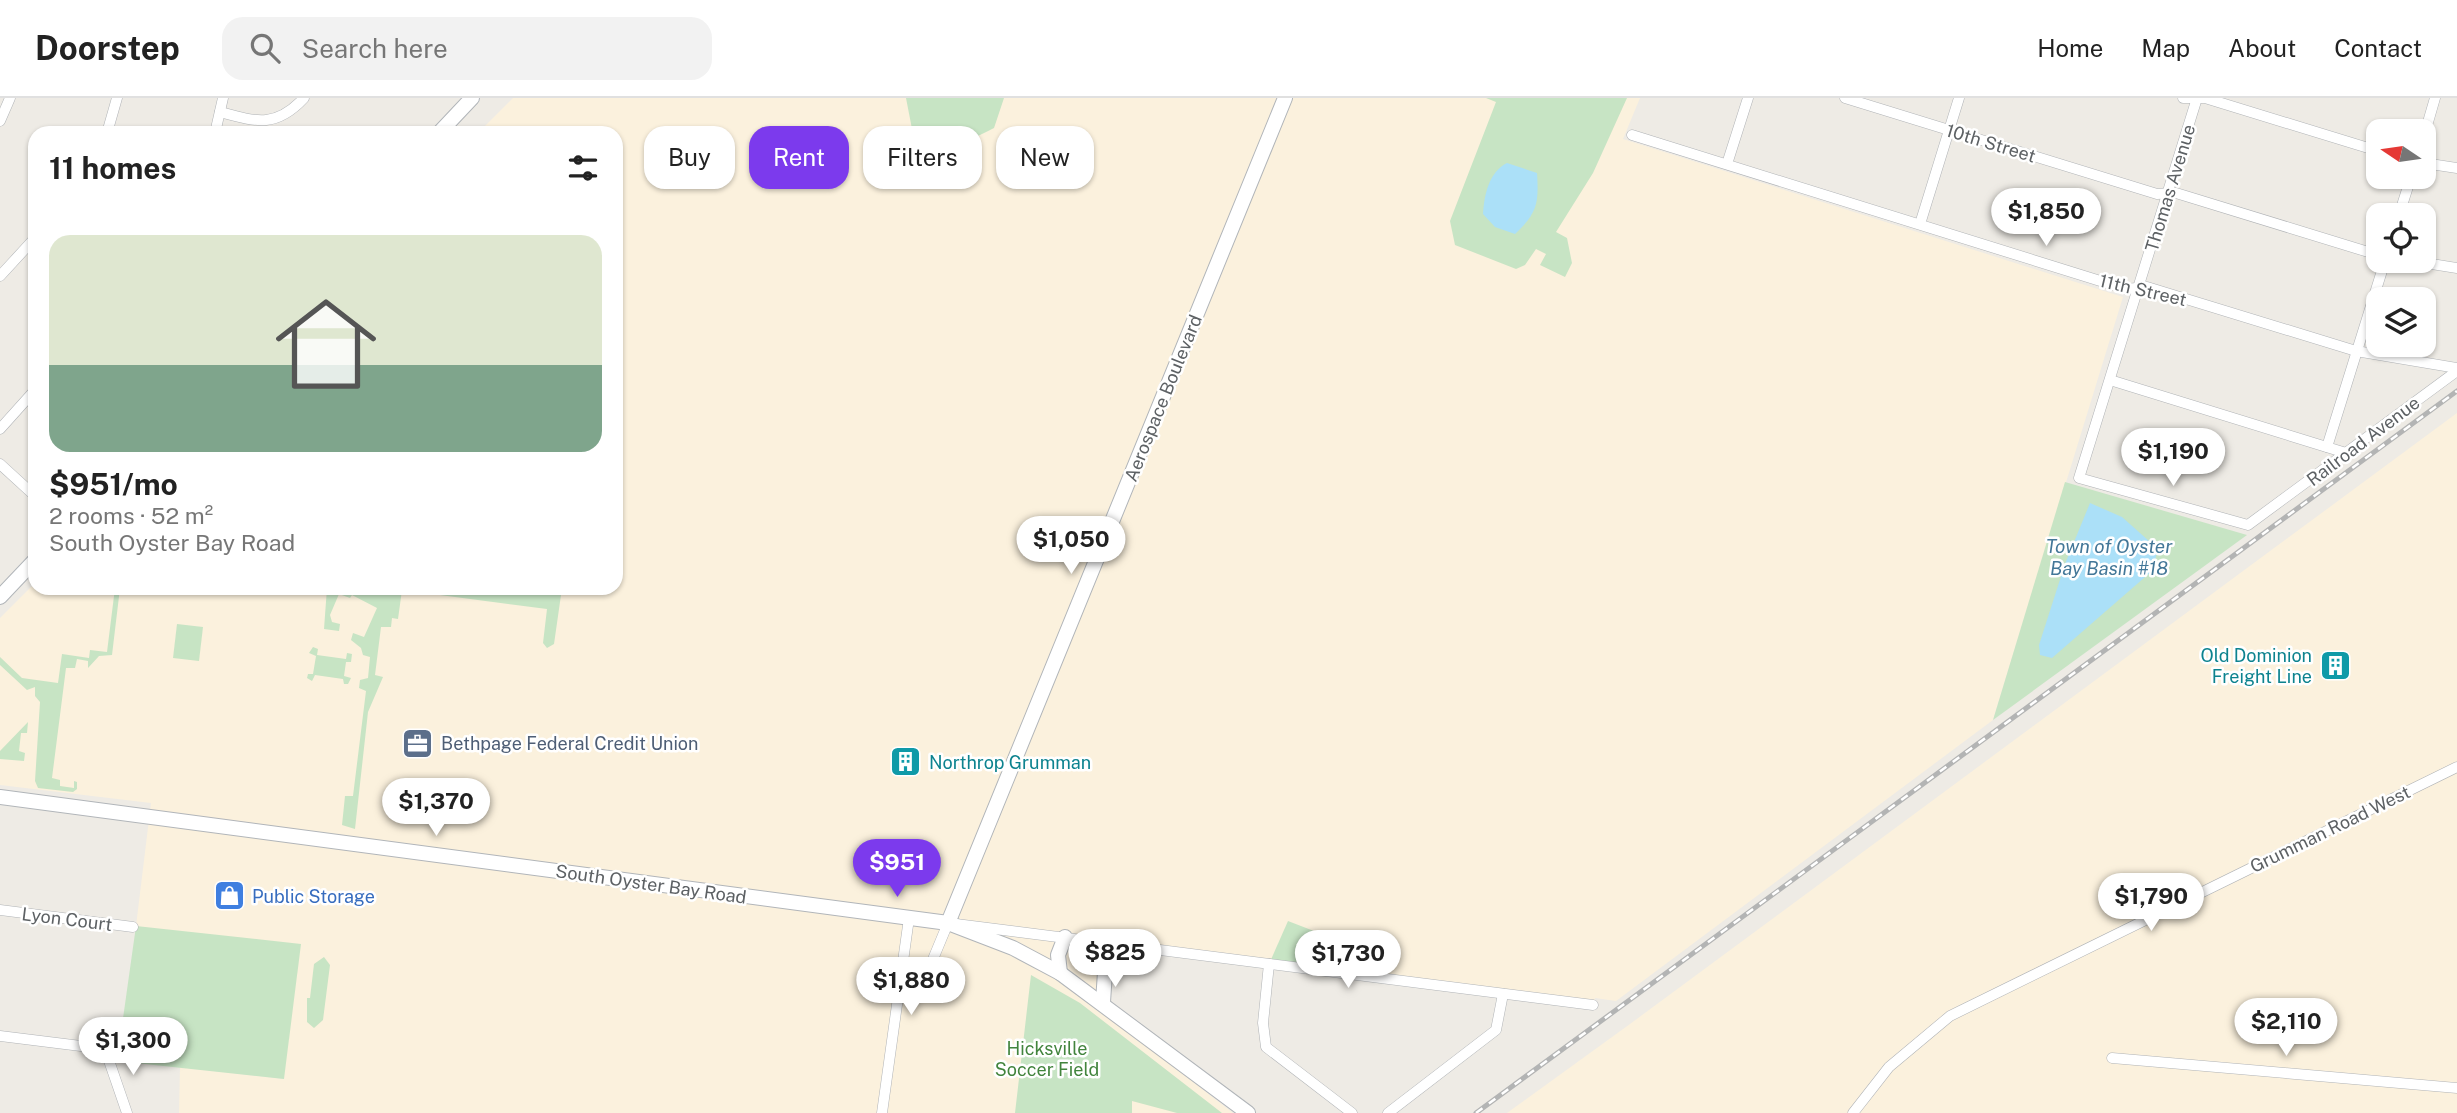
<!DOCTYPE html>
<meta charset="utf-8">
<style>
body{margin:0;font-family:"Public Sans",sans-serif;background:#f2f2f2;color:#222;height:100vh;display:flex;flex-direction:column;font-size:26px;white-space:nowrap}
*{box-sizing:border-box;margin:0}
p{font-size:23px;color:#767676}
.icon{flex:none;width:38px;height:38px;fill:none;stroke:currentColor;stroke-width:2;stroke-linecap:round;stroke-linejoin:round}
.map{position:relative;flex:1;overflow:hidden}
.side{position:absolute;left:28px;top:28px;width:595px;height:469px;display:flex;flex-direction:column;background:#fff;border-radius:21px;box-shadow:0 2px 5px #0004}
.side>*{flex:none}
.top-card{position:absolute;left:644px;top:28px;width:665px;height:63px;display:flex;gap:14px}
.needle{width:46px;rotate:283deg}
.fabs{position:absolute;left:2366px;top:21px;display:grid;gap:14px}
.fabs a{display:grid;place-items:center;width:70px;height:70px;border-radius:14px;background:#fff;box-shadow:0 2px 5px #0004;font-size:35px}
.price{position:absolute;translate:-50% -60px;padding:0 16px;border-radius:24px;background:#fff;color:#222;font-size:23px;line-height:46px;filter:drop-shadow(0 2px 4px #0008)}
.price::after{content:'';position:absolute;left:50%;top:42px;width:21px;height:16px;margin-left:-10px;background:inherit;clip-path:polygon(0 0,100% 0,50% 100%)}
.price.active{background:#7c3aed;color:#fff}
ul{padding:0;list-style:none}
li{display:grid;align-content:center;gap:14px;height:371px;padding:0 21px}
li span{display:grid;place-items:center;height:217px;border-radius:21px;color:#555}
li>.icon{margin-inline-start:auto}
span .icon{width:126px;height:126px;fill:#fffc;stroke-width:1}
li b{font-size:30px}
h2{display:flex;justify-content:space-between;align-items:center;height:84px;padding:0 21px;font-size:30px}
.pill{padding:0 24px;border-radius:21px;background:#fff;box-shadow:0 2px 5px #0004;font-size:24px;line-height:63px}
.pill.active{background:#7c3aed;color:#fff}
header{display:flex;align-items:center;gap:42px;box-sizing:border-box;height:98px;padding:0 35px;background:#fff;border-bottom:2px solid #e0e0e0}
header strong{font-size:33px}
nav{display:flex;gap:38px;margin-inline-start:auto;font-size:24px}
.search{width:490px;height:63px;background:#f2f2f2;display:flex;align-items:center;gap:18px;box-sizing:border-box;padding:0 24px;border-radius:21px;color:#767676;font-size:26px}
.map>svg:first-child{display:block}
.commercial{fill:#fbf1dd}
.green{fill:#c7e4c4}
.water{fill:#abe0f8}
.lines{fill:none;stroke-linecap:round;stroke-linejoin:round}
.street-casing{stroke:#b0b3b6;stroke-width:11}
.secondary-casing{stroke:#b1b5b9;stroke-width:16}
.street{stroke:#fff;stroke-width:10}
.secondary{stroke:#fff;stroke-width:14}
.rail-casing{stroke:#b3b4b4;stroke-width:5}
.rail{stroke:#fff;stroke-width:2.5;stroke-dasharray:8;stroke-linecap:butt}
.labels{text-anchor:middle;dominant-baseline:central;stroke-width:5;stroke-linejoin:round;paint-order:stroke}
.street-label{font-size:18px;fill:#5d6164;stroke:#fff}
.culture-label{font-size:18px;fill:#0d838f;stroke:#fff;text-anchor:end}
.service-label{font-size:18px;fill:#4e5e75;stroke:#fff;text-anchor:start}
.shop-label{font-size:18px;fill:#366cbe;stroke:#fff;text-anchor:start}
.park-label{font-size:18px;fill:#42843d;stroke:#fff}
.water-label{font-size:19px;font-style:italic;fill:#437798;stroke:#fff}
</style>
<header>
<strong>Doorstep</strong>
<div class="search"><svg class="icon" aria-label="search" viewBox="0 0 24 24"><circle cx="10" cy="10" r="6"/><path d="M15 15l6 6"/></svg>Search here</div>
<nav><a>Home</a><a>Map</a><a>About</a><a>Contact</a></nav>
</header>
<div class="map">
<svg width="2457" height="1015" viewBox="0 0 2457 1015">
<rect width="100%" height="100%" fill="#eeebe5"/>
<g class="commercial">
<polygon points="513,0 1640,0 1623,41 2123,199 1993,622 1616,903 1595,900 1593,911 1113,848 1104,915 1233,1015 179,1015 180,969 284,981 136,828 151,705 0,687 0,520 35,485 35,490 616,490 616,35 478,35"/>
<polygon points="2457,315 2457,1015 1507,1015 1630,926"/>
</g>
<g class="green">
<path d="M906,0H1004L994,30C954,51 953,48 912,31Z"/>
<polygon points="1486,0 1627,0 1593,75 1556,134 1567,140 1572,165 1565,179 1540,167 1546,156 1536,151 1525,167 1516,171 1455,147 1450,123 1496,4"/>
<polygon points="2065,384 2247,437 1993,622"/>
<polygon points="115,490 120,490 112,557 99,558 88,570 88,563 77,561 75,570 66,570 52,680 60,682 60,688 74,690 74,683 77,684 77,691 73,694 38,690 35,683 40,604 35,598 35,589 27,592 0,567 0,559 22,580 58,585 62,556 89,560 90,552 107,554"/>
<polygon points="327,490 562,490 554,546 547,550 543,545 547,511 402,492 398,521 392,520 391,529 381,529 375,577 383,579 368,614 355,731 342,727 345,698 353,698 366,593 359,590 360,582 368,580 370,559 363,557 361,550 351,542 353,535 364,539 377,510 352,497 350,500 339,496 330,517 332,524 340,526 339,533 324,531"/>
<polygon points="177,526 203,529 199,563 173,560"/>
<polygon points="313,549 318,551 317,557 346,561 347,555 352,556 351,564 346,564 344,578 351,580 348,586 344,586 343,581 315,577 312,583 307,580 308,576 313,576 316,558 309,555"/>
<polygon points="28,624 27,635 21,635 19,653 25,655 24,663 0,661 0,653"/>
<polygon points="1288,823 1332,840 1317,872 1269,866"/>
<polygon points="136,828 301,846 284,981 117,963"/>
<polygon points="324,859 330,867 323,922 314,930 307,924 307,900 310,900 314,866"/>
<polygon points="1031,877 1080,905 1222,1015 1177,1015 1132,1003 1132,1015 1015,1015"/>
</g>
<g class="water">
<path d="M1507,65L1537,75C1539,106 1537,115 1515,136L1495,129L1483,116C1484,97 1489,74 1507,65Z"/>
<polygon points="2090,405 2122,419 2158,451 2152,473 2052,560 2040,557 2039,547 2065,466"/>
</g>
<g class="lines">
<defs>
<g id="street">
<polyline points="1845,0 2157,96 2176,95 2378,157"/>
<polyline points="2183,0 2205,0 2378,53"/>
<polyline points="2197,0 2079,380 2248,427 2457,273"/>
<path d="M220,14C257,24 276,30 304,0"/>
<polyline points="0,23 10,0"/>
<polyline points="107,35 117,0"/>
<polyline points="215,35 223,0"/>
<polyline points="1632,37 2126,191 2147,189 2356,253 2457,270"/>
<polyline points="2424,38 2435,0"/>
<polyline points="2424,65 2457,70"/>
<polyline points="1727,66 1748,0"/>
<polyline points="2399,117 2411,79"/>
<polyline points="1920,126 1959,0"/>
<polyline points="2413,163 2457,170"/>
<polyline points="0,178 35,140"/>
<polyline points="2110,282 2346,355"/>
<polyline points="0,331 35,292"/>
<polyline points="2327,349 2385,163"/>
<polyline points="0,366 35,398"/>
<polyline points="0,812 133,829"/>
<polyline points="1269,866 1263,925 1266,949 1352,1015"/>
<polyline points="900,888 921,890 948,825 1593,907"/>
<polyline points="0,938 105,951 127,1015"/>
<polyline points="2112,960 2457,990"/>
<polyline points="882,1015 909,820"/>
<polyline points="1388,1015 1496,932 1503,896"/>
<polyline points="1853,1015 1889,969 1950,918 2457,669"/>
</g>
<g id="secondary">
<polyline points="439,35 472,0"/>
<polyline points="0,499 35,462"/>
<polyline points="0,699 948,825 1013,850 1060,875 1248,1015"/>
<polyline points="948,825 1285,0"/>
<polyline points="1060,875 1058,857 1065,839"/>
<polyline points="1103,904 1107,844"/>
</g>
</defs>
<use href="#street" class="street-casing"/>
<use href="#secondary" class="secondary-casing"/>
<use href="#street" class="street"/>
<use href="#secondary" class="secondary"/>
<defs>
<polyline id="rail" points="1476,1015 2457,293"/>
</defs>
<use href="#rail" class="rail-casing"/>
<use href="#rail" class="rail"/>
</g>
<defs>
<symbol id="building-square" viewBox="-11 -11 22 22"><rect x="-9" y="-9" width="18" height="18" rx="4" fill="#0f9aa8" stroke="#fff"/><path d="M-4-6H4V6H1V3H-1V6H-4ZM-2.5-4.3h1.7v1.8h-1.7ZM.8-4.3h1.7v1.8H.8ZM-2.5-1h1.7V.8h-1.7ZM.8-1h1.7V.8H.8Z" fill="#fff"/></symbol>
<symbol id="office-square" viewBox="-11 -11 22 22"><rect x="-9" y="-9" width="18" height="18" rx="4" fill="#5c6f8a" stroke="#fff"/><path d="M-6-3h4V-5.5h4V-3h4V5H-6ZM-1-4.5V-3h2v-1.5ZM-6 0V1H6V0Z" fill="#fff"/></symbol>
<symbol id="shop-square" viewBox="-11 -11 22 22"><rect x="-9" y="-9" width="18" height="18" rx="4" fill="#3f7fe0" stroke="#fff"/><path d="M-5-2.5h2.3a2.7 3.5 0 0 1 5.4 0H5L5.5 6h-11ZM-1.5-2.5h3a1.5 2.3 0 0 0-3 0Z" fill="#fff"/></symbol>
</defs>
<g fill-rule="evenodd">
<use href="#building-square" x="2318" y="550" width="35" height="35"/>
<use href="#office-square" x="400" y="628" width="35" height="35"/>
<use href="#building-square" x="888" y="646" width="35" height="35"/>
<use href="#shop-square" x="212" y="780" width="35" height="35"/>
</g>
<g class="labels">
<g class="street-label">
<text transform="translate(1991 45) rotate(17)">10th Street</text>
<text transform="translate(2170 90) rotate(-73)">Thomas Avenue</text>
<text transform="translate(2143 192) rotate(13)">11th Street</text>
<text transform="translate(1163 300) rotate(-68)">Aerospace Boulevard</text>
<text transform="translate(2363 343) rotate(-37)">Railroad Avenue</text>
<text transform="translate(2330 731) rotate(-26)">Grumman Road West</text>
<text transform="translate(651 786) rotate(8)">South Oyster Bay Road</text>
<text transform="translate(67 821) rotate(7)">Lyon Court</text>
</g>
<g class="culture-label">
<text x="2312" y="557">Old Dominion<tspan x="2312" dy="21">Freight Line</tspan></text>
<text x="929" y="664" text-anchor="start">Northrop Grumman</text>
</g>
<g class="service-label">
<text x="441" y="645">Bethpage Federal Credit Union</text>
</g>
<g class="shop-label">
<text x="252" y="798">Public Storage</text>
</g>
<g class="park-label">
<text x="1047" y="950">Hicksville<tspan x="1047" dy="21">Soccer Field</tspan></text>
</g>
<g class="water-label">
<text x="2109" y="448">Town of Oyster<tspan x="2109" dy="22">Bay Basin #18</tspan></text>
</g>
</g>
</svg>
<div class="fabs">
<a><svg class="needle" viewBox="-14 -14 28 28"><path d="M0-13l5 13h-10z" fill="#e53935"/><path d="M0 13l5-13h-10z" fill="#767676"/></svg></a>
<a><svg class="icon" aria-label="locate" viewBox="0 0 24 24"><circle cx="12" cy="12" r="6"/><path d="M12 2v4M12 18v4M2 12h4M18 12h4"/></svg></a>
<a><svg class="icon" aria-label="layers" viewBox="0 0 24 24"><path d="M12 4l9 5-9 5-9-5zM3 14l9 5 9-5"/></svg></a>
</div>
<b class="price" style="left:2046px;top:150px">$1,850</b>
<b class="price" style="left:2173px;top:390px">$1,190</b>
<b class="price" style="left:1071px;top:478px">$1,050</b>
<b class="price" style="left:436px;top:740px">$1,370</b>
<b class="price active" style="left:897px;top:801px">$951</b>
<b class="price" style="left:2151px;top:835px">$1,790</b>
<b class="price" style="left:1115px;top:891px">$825</b>
<b class="price" style="left:1348px;top:892px">$1,730</b>
<b class="price" style="left:911px;top:919px">$1,880</b>
<b class="price" style="left:2286px;top:960px">$2,110</b>
<b class="price" style="left:133px;top:979px">$1,300</b>
<div class="top-card">
<a class="pill">Buy</a>
<a class="pill active">Rent</a>
<a class="pill">Filters</a>
<a class="pill">New</a>
</div>
<section class="side">
<h2>11 homes<svg class="icon" aria-label="filters" viewBox="0 0 24 24"><path d="M4 7h16M4 17h16"/><circle cx="9" cy="7" r="2"/><circle cx="15" cy="17" r="2"/></svg></h2>
<ul>
<li><span style="background:linear-gradient(#dfe7d0 60%,#7fa58c 0)"><svg class="icon" aria-label="home" viewBox="0 0 24 24"><path d="M3 11l9-7 9 7M6 9v11h12V9"/></svg></span><div><b>$951/mo</b><p>2 rooms · 52 m²</p><p>South Oyster Bay Road</p></div></li>
</ul>
</section>
</div>
